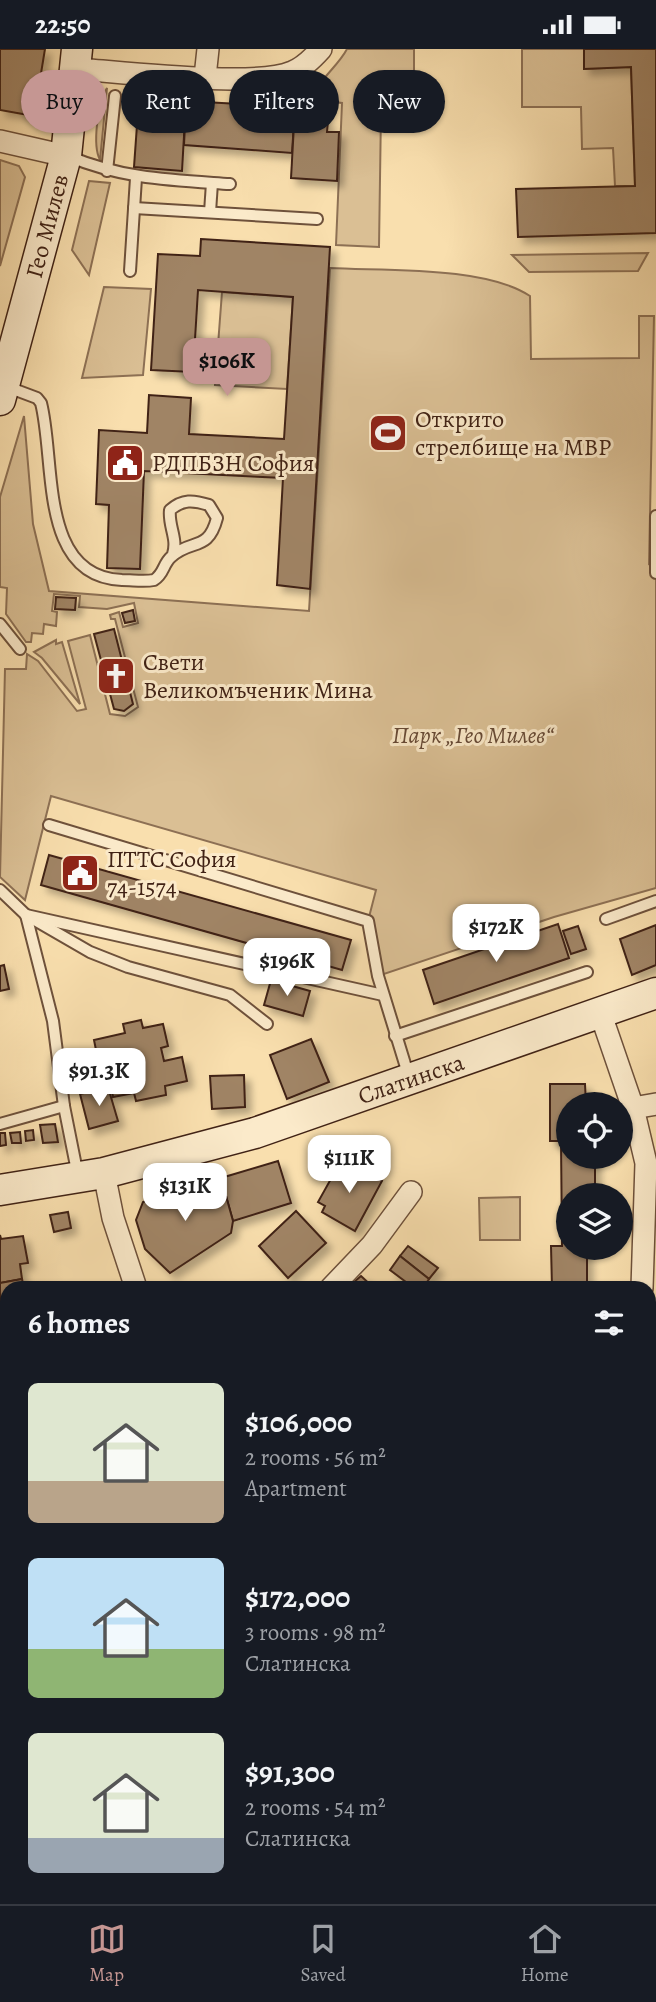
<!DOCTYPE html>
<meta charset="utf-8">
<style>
body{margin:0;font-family:Alegreya,serif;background:#242831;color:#f1f3f6;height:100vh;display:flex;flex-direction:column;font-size:26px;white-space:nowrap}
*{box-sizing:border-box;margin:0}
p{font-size:23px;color:#9ea1a6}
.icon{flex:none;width:38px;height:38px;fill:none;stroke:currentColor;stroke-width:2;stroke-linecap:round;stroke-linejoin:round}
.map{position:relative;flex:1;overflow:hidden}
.drawer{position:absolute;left:0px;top:1232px;width:656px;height:623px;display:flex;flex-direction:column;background:#171b24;border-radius:21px 21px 0 0;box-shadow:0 2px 5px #0004}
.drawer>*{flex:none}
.hud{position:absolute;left:21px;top:21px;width:614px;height:63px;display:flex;gap:14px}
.controls{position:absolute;left:556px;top:1043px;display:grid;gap:14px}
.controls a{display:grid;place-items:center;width:77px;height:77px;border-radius:50%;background:#171b24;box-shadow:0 2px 5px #0004;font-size:35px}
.price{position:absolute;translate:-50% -60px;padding:0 16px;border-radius:14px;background:#fff;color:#222;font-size:23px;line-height:46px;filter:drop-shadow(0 2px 4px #0008)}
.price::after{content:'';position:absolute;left:50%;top:42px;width:21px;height:16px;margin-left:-10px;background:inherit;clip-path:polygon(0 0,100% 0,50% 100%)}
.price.selected{background:#c59692;color:#111}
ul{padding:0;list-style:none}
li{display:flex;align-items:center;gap:21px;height:175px;padding:0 28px}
li span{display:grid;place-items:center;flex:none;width:196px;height:140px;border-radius:10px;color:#555}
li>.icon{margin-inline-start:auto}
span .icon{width:84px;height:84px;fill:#fffc;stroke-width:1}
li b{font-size:30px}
h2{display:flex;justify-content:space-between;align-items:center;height:84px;padding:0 28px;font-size:30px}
.tag{padding:0 24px;border-radius:32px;background:#171b24;box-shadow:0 2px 5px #0004;font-size:24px;line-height:63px}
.tag.selected{background:#c59692;color:#111}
.status{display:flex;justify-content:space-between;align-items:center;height:49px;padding:0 35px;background:#171b24;direction:ltr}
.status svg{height:19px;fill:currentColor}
.dock{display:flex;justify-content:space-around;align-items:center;height:98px;border-top:2px solid #363941;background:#171b24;font-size:19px;color:#9ea1a6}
.dock a{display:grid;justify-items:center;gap:4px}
.dock .selected{color:#c59692}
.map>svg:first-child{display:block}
.green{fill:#dabf94;stroke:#8d7054;stroke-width:2}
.water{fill:#ba9f7a;stroke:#896d52;stroke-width:2}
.building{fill:#a08465;stroke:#402215;stroke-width:2;filter:url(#shadow)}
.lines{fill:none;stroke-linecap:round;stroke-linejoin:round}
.lane-casing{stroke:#6e513b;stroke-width:14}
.street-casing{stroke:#6e513b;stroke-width:24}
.secondary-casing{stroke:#402215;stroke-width:33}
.lane{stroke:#fbeaca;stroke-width:10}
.street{stroke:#fbeaca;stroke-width:21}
.secondary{stroke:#fbeaca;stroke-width:30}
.labels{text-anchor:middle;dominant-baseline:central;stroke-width:6;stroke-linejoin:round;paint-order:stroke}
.street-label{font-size:24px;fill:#402215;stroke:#fbeaca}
.poi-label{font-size:24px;fill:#402215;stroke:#fbeaca;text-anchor:start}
.park-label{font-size:24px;font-style:italic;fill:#664935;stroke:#fbeaca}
</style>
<div class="status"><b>22:50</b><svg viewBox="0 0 49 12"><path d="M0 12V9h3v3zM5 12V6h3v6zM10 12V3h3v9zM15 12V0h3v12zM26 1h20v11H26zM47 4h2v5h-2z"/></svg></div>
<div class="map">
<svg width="656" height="1855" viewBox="0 0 656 1855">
<defs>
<filter id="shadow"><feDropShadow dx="6" dy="6" stdDeviation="3.5" flood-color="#0004"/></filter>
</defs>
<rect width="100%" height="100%" fill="#f9dfae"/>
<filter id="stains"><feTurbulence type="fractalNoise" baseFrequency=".00286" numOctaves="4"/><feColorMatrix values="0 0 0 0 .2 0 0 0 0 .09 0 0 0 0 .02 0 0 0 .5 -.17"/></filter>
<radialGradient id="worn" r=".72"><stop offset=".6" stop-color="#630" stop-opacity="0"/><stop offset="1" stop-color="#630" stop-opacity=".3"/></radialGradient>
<g class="green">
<path d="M347,0H414V61L381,62L379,198L336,196L342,54L313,51C316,32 337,19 347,0Z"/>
<polygon points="522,0 584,0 584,20 631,18 635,137 615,137 613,99 582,100 581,58 522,58"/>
<path d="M107,39L100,111C92,96 98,53 107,39Z"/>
<polygon points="0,111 19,117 25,128 0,217"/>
<polygon points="89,132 110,134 89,226 72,201"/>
<polygon points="648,204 638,222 529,223 512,206"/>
<path d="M330,219C385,222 485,217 530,247L531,310L639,309V267H654L649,515L656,514V839L554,868L378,927L368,872L376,841L51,747L25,851L0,828L5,620H26L27,605L38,612L77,662L86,660L68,592L90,586L110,665L125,667L138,658L115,570H111L110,566L119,563L123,578L138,574L134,554L107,560L79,558L80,547L54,545L52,562L57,563L56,577L44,575L43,585L32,584L31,593H26L6,565L7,539L0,538V448L24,367L33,475L49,542L309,562Z"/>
<polygon points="104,238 151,240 143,326 82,329"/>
<polygon points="222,243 293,248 287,340 215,336"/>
<polygon points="56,591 56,595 62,593 80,655 42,609 34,603"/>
<polygon points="520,1148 520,1191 480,1191 479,1149"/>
<polygon points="649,1652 656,1653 656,1792 649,1791"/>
</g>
<polygon class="water" points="0,1727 7,1728 7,1755 0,1754"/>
<g class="building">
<polygon points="0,0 45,0 34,67 0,61"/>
<polygon points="584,0 656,0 656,184 518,188 516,140 635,137 631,18 584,20"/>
<polygon points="139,48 186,52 182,122 134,118"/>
<polygon points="186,52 295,58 292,104 184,96"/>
<polygon points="295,58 317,59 317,71 328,72 327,83 339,83 337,132 291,129"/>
<polygon points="201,190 330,198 310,540 277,536 283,429 144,422 140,520 107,519 109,456 96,455 99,381 147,384 149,346 191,349 189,385 284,390 293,248 198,241 193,323 151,321 158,205 200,207"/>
<polygon points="56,548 76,549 75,561 55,560"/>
<polygon points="133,561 135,572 125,574 122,564"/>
<polygon points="114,580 133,655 124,662 114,660 94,585"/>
<polygon points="49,806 351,891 342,921 41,836"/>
<polygon points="558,875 569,909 434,955 423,921"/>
<polygon points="656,876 656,916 632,926 620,890"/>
<polygon points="578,877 586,900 571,905 563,882"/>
<polygon points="4,916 9,940 0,942 0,917"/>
<polygon points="271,931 310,942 303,967 264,956"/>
<polygon points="141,971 143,979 163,975 168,997 161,999 164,1012 182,1008 187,1032 165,1037 166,1046 136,1052 134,1044 113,1048 109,1027 115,1026 111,1008 98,1011 94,991 125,984 123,975"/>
<polygon points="311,990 329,1033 287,1050 270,1006"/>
<polygon points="244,1026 245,1058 212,1060 210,1027"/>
<polygon points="550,1035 585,1035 586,1055 569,1055 569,1108 595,1108 595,1146 569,1146 569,1199 587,1199 587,1239 552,1239 551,1197 562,1197 561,1092 550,1092"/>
<polygon points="108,1038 118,1072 89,1080 80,1045"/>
<polygon points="55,1075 58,1093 43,1094 40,1076"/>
<polygon points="33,1081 34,1091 26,1092 25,1082"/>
<polygon points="20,1083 21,1094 12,1094 10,1084"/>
<polygon points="0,1084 5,1084 6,1096 0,1097"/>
<polygon points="278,1112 291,1154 233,1172 221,1129"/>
<polygon points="349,1113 382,1132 355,1182 322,1163 325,1157 318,1153 337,1119 344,1123"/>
<polygon points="221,1129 233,1172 231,1184 170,1224 145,1200 136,1171 143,1153"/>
<polygon points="296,1162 326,1194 288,1229 259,1197"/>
<polygon points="68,1163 71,1179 54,1183 50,1166"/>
<polygon points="0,1186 1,1190 23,1187 28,1214 20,1215 22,1230 0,1234"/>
<polygon points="408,1197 438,1219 429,1230 400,1207"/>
<polygon points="400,1207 429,1230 423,1239 414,1239 390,1221"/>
<polygon points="361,1227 374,1239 347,1239"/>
<polygon points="22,1230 24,1239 7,1239 7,1278 0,1279 0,1234"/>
<polygon points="7,1278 7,1353 0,1354 0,1279"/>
<polygon points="7,1353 7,1410 0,1415 0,1354"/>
<polygon points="649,1413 656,1414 656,1488 649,1487"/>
<rect x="0" y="1524" width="6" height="62"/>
</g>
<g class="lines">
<defs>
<g id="lane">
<path d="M68,107C123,130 171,131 230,135"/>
<polyline points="107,122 115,47"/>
<polyline points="134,159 317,170"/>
<polyline points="210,163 212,134"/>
<polyline points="130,222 136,129"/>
<path d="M5,337L37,349L41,354C56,412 38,528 122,531C133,531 144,533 154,531C164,525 163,515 171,508C191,489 208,504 217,469L209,456C193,451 183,450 170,461C168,477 178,489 173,505"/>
<polyline points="656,467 656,524"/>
<polyline points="0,575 20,600"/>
<polyline points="49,776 368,872 378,927 409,1028"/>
<polyline points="0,841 26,866 90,903 128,918 230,946 267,975"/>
<polyline points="26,866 383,946"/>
<polyline points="26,866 53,972 64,1057 78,1127"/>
<polyline points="606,870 656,852"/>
<polyline points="395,987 587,923"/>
<polyline points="0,1075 64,1057"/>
<polyline points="649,1555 656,1555"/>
<polyline points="0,1671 7,1671"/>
<polyline points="0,1696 7,1700"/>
<polyline points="348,1848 359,1855"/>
</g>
<g id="street">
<path d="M77,20C121,23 256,39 292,23C303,19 313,9 321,0"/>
<polyline points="205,28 208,0"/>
<polyline points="0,92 66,107"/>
<polyline points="600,963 633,1059 646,1114 642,1239"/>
<polyline points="633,1059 656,1055"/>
<polyline points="104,1124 113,1169 136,1239"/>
<polyline points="331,1239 372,1196 411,1143"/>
<polyline points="649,1271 656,1271"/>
<polyline points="649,1380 656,1380"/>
<polyline points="0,1436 7,1433"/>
<polyline points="0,1483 7,1495"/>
<polyline points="0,1628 7,1616"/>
<polyline points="649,1641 656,1642"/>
<polyline points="129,1855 130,1848"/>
</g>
<g id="secondary">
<polyline points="0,351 66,107 77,0"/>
<polyline points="0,1141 104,1124 255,1084 656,944"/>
<polyline points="0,1791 7,1792"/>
<polyline points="555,1848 622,1855"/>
</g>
</defs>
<use href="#lane" class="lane-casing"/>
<use href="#street" class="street-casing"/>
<use href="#secondary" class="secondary-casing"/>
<use href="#lane" class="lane"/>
<use href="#street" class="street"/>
<use href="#secondary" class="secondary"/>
</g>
<defs>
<symbol id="stadium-square" viewBox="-11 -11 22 22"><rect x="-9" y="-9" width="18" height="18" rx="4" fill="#8f2418" stroke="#fbeaca"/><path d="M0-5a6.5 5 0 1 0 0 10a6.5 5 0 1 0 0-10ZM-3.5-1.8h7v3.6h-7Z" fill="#fff"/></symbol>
<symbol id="civic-square" viewBox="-11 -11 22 22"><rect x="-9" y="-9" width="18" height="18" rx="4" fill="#8f2418" stroke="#fbeaca"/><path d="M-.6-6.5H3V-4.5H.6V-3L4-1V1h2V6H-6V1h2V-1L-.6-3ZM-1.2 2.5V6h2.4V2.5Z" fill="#fff"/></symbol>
<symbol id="church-square" viewBox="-11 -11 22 22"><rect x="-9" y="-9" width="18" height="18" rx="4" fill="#8f2418" stroke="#fbeaca"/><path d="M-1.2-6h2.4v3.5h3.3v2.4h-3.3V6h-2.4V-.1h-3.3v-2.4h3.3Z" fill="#fff"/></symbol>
</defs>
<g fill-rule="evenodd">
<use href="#stadium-square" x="366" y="362" width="44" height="44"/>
<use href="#civic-square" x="103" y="392" width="44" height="44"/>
<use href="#church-square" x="94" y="605" width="44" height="44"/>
<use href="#civic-square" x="58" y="802" width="44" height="44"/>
</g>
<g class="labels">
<g class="street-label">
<text transform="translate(47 177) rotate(-75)">Гео Милев</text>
<text transform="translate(411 1030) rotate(-19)">Слатинска</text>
</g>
<g class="poi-label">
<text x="415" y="370">Открито<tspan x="415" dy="28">стрелбище на МВР</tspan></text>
<text x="152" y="414">РДПБЗН София</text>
<text x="143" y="613">Свети<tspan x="143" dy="28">Великомъченик Мина</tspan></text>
<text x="107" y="810">ПТТС София<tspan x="107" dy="28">74-1574</tspan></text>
</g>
<g class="park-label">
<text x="473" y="686">Парк „Гео Милев“</text>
</g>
</g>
<rect width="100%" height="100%" filter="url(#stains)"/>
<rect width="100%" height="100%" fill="url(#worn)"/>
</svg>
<div class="controls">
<a><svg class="icon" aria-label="locate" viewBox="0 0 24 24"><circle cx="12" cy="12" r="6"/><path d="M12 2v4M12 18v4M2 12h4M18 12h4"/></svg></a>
<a><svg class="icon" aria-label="layers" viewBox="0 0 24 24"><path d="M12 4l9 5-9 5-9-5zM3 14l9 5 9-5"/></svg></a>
</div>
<b class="price selected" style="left:227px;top:349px">$106K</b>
<b class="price" style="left:496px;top:915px">$172K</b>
<b class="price" style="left:287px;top:949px">$196K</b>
<b class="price" style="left:99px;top:1059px">$91.3K</b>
<b class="price" style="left:349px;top:1146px">$111K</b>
<b class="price" style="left:185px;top:1174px">$131K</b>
<div class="hud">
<a class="tag selected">Buy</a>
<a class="tag">Rent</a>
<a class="tag">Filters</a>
<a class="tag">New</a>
</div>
<section class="drawer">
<h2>6 homes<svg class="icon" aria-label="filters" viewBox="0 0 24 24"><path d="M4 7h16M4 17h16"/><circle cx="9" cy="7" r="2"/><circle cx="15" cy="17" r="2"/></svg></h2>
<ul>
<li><span style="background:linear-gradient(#dfe7d0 70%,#b9a48a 0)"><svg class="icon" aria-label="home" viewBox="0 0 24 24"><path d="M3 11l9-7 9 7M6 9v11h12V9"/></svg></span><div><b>$106,000</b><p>2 rooms · 56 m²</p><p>Apartment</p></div></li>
<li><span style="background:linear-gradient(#bfe0f5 65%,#8fb573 0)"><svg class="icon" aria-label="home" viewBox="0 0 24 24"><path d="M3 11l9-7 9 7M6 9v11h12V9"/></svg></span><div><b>$172,000</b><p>3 rooms · 98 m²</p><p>Слатинска</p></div></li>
<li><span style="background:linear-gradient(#dfe7d0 75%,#9aa5b1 0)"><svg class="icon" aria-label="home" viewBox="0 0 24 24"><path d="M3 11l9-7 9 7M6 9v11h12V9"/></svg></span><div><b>$91,300</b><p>2 rooms · 54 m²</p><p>Слатинска</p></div></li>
</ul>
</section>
</div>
<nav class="dock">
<a class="selected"><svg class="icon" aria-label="map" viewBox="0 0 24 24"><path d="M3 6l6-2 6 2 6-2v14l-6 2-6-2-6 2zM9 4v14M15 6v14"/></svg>Map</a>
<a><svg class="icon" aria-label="saved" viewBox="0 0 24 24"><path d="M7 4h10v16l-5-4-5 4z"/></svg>Saved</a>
<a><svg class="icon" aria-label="home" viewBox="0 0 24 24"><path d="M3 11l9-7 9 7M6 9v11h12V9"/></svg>Home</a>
</nav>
